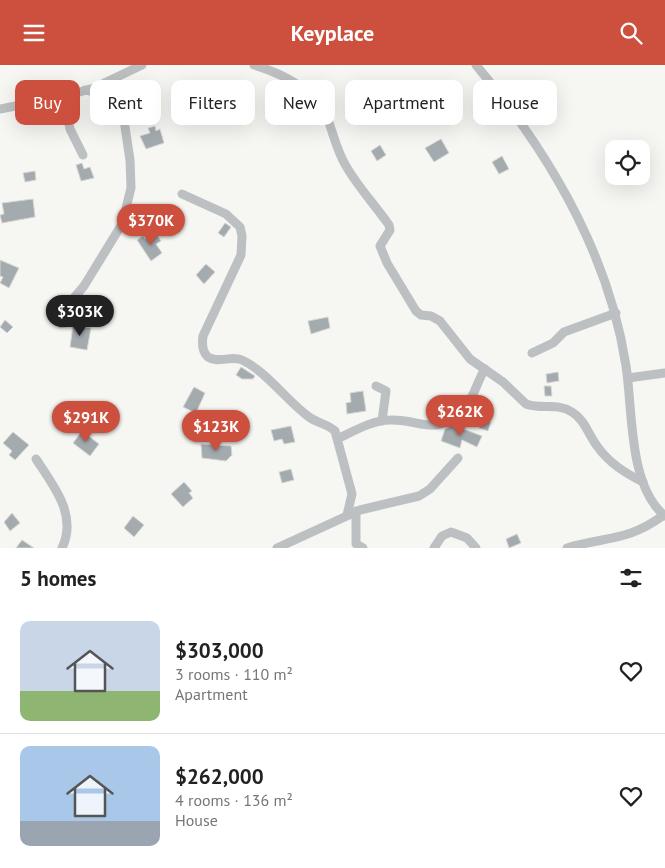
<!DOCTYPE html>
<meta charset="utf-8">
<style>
body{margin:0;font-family:"PT Sans",sans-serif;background:#f6f6f6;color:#222;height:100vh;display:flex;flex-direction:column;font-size:19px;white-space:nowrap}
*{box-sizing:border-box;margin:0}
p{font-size:16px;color:#767676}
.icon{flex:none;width:28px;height:28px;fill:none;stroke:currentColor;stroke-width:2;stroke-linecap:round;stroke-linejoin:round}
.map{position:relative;height:483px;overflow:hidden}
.details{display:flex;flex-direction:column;background:#fff;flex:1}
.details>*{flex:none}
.guide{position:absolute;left:15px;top:15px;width:635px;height:45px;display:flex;gap:10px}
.controls{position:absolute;left:605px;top:75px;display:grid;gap:10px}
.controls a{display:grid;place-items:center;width:45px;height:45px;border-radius:10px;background:#fff;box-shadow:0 5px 20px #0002;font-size:25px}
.price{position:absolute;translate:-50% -42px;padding:0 11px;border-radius:18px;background:#cc503d;color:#fff;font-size:16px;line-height:32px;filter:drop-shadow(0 1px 2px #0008)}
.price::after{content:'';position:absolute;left:50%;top:30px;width:15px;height:11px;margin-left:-8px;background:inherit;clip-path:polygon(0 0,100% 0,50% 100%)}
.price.on{background:#222;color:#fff}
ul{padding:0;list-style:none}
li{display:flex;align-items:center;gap:15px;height:125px;padding:0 20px}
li+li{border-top:1px solid #e0e0e0}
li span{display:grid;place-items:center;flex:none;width:140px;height:100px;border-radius:10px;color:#555}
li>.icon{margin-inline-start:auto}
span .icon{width:60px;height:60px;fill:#fffc;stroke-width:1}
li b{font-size:21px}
h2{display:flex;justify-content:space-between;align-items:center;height:60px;padding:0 20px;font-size:21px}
.chip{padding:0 18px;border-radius:10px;background:#fff;box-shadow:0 5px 20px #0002;font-size:18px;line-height:45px}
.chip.on{background:#cc503d;color:#fff}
header{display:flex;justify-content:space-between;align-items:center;height:65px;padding:0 20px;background:#cc503d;color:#fff;font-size:22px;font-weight:700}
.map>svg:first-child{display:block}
.building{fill:#a4abaf;stroke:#d8d7d6}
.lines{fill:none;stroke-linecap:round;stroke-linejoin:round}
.minor{stroke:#bcc0c2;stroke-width:9}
</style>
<header><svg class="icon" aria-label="menu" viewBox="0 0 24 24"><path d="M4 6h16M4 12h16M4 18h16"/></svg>Keyplace<svg class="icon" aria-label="search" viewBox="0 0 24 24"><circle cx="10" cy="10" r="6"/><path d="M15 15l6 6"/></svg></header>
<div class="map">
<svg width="665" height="483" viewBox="0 0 665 483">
<rect width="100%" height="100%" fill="#f6f6f3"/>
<g class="building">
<polygon points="155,61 156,66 160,64 164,78 146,84 140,71 150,68 148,63"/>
<polygon points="441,74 449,88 434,97 425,83"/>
<polygon points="380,80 386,90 377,96 371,86"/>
<polygon points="502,91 509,104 499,109 492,97"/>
<polygon points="82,98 84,104 90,102 94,113 81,116 76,100"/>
<polygon points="35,106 36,115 25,117 23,108"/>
<polygon points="33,134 35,152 2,158 0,150 4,149 2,138"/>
<polygon points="225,158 231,162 224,172 218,168"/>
<polygon points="155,167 161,176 156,179 162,188 151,196 137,175 143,171 145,174"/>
<polygon points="0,195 19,203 9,223 0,218 3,212 0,211"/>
<polygon points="206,199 215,207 204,219 196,210"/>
<polygon points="328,252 330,263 311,269 308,256"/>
<polygon points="62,253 67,256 70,261 60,263 58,257"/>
<polygon points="5,255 13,262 7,268 0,262"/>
<polygon points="73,260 91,263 87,285 70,282"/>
<polygon points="241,302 255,311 253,314 242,314 236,310"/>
<polygon points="558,307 559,316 547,318 546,309"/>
<polygon points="544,321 551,321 552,331 545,331"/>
<polygon points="194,322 205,328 196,348 183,342"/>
<polygon points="363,326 366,346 347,349 346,338 351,337 350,328"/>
<polygon points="482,354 491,357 488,366 479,363"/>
<polygon points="453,360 482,371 477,382 462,375 460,383 441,376 445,364"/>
<polygon points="291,361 295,377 284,379 282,374 274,376 271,365"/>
<polygon points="82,366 99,379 90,391 73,378"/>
<polygon points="13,367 29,380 15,395 9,390 12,386 3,378"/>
<polygon points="201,379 231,381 232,390 226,396 202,393"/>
<polygon points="291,404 294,415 282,418 279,407"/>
<polygon points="184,417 192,426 189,428 193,433 183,442 171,429"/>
<polygon points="12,448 20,458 10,466 4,457"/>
<polygon points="133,451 144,460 134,472 124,463"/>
<polygon points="517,469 521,478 509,483 506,474"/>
<polygon points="22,475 34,483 16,483"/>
</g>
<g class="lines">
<g class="minor">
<path d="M254,0C284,9 315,24 328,55C334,71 337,86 346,101C358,122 375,140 389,160L390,165L380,181L387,198L416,246L421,250L431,251L440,256L470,294L503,317L526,339C542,345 556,337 572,347C585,355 588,369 597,381C609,398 625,408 643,417"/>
<path d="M476,0C548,86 609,189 626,301C633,345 628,421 665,451"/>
<polyline points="63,32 70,64 83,90"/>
<polyline points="0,44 65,31 94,23 142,0"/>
<path d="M182,129L226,149L240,162L242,171L241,190L203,271C202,278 202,287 208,292C218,299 231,290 242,295C266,306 287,336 309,352C317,358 328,359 335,366L352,429L347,450"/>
<polyline points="73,234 84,221 122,159 131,123 130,95 122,42 114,32 85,25"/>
<polyline points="532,288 553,278 564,267 616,248"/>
<polyline points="628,313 665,308"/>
<polyline points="376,321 386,326 382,356"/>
<path d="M339,373C354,366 373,355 390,355C424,354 434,374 465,342C475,331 477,316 485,304"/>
<path d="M36,394C53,420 78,450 62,483"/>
<polyline points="356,446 356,479 363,483"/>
<polyline points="277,483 360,445 419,431 430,424 458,393"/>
<polyline points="434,483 442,471 451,467 467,473 476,483"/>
<path d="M567,483C607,471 627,477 664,450"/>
</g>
</g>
</svg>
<div class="controls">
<a><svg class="icon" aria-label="locate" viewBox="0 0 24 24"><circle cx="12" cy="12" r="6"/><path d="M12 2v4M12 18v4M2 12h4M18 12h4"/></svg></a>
</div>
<b class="price" style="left:151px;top:181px">$370K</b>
<b class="price on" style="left:80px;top:272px">$303K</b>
<b class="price" style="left:460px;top:372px">$262K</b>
<b class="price" style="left:86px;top:378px">$291K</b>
<b class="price" style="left:216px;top:387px">$123K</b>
<div class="guide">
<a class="chip on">Buy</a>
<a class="chip">Rent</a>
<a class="chip">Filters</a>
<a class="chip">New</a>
<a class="chip">Apartment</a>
<a class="chip">House</a>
</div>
</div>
<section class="details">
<h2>5 homes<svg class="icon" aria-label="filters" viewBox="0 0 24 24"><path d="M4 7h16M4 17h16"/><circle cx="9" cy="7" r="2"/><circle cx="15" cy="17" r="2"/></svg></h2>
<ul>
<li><span style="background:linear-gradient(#c9d6e8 70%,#8fb573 0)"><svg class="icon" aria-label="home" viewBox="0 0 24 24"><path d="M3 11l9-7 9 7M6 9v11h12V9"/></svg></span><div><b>$303,000</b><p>3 rooms · 110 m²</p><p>Apartment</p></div><svg class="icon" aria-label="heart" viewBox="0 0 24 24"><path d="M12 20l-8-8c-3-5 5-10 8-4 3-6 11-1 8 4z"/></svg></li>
<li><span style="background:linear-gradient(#a9c7e8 75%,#9aa5b1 0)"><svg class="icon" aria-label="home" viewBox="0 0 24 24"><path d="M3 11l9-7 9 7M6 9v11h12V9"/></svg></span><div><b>$262,000</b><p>4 rooms · 136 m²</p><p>House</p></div><svg class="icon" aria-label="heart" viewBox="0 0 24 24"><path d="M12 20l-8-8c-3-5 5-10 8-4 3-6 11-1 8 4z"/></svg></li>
</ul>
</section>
